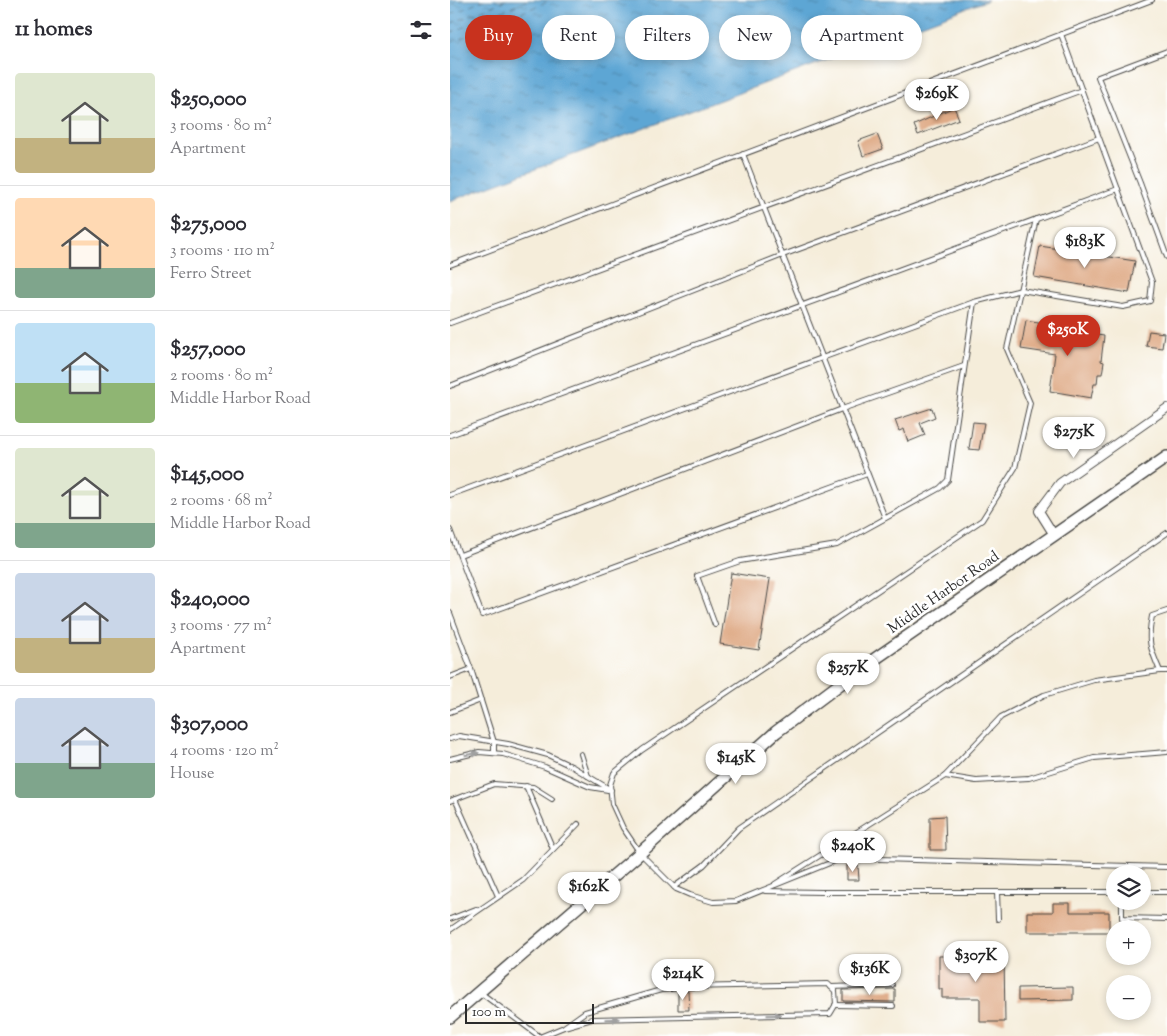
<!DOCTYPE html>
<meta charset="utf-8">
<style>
body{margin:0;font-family:"Sorts Mill Goudy",serif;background:#f7f7f7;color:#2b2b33;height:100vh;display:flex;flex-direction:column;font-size:19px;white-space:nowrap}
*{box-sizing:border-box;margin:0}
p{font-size:16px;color:#7c7c81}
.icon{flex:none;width:28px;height:28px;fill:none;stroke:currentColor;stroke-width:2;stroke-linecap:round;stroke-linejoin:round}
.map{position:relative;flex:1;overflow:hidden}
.panel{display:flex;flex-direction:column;background:#fff;width:450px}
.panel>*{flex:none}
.hud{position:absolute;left:15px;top:15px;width:475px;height:45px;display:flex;gap:10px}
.tools{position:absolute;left:656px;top:865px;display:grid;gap:10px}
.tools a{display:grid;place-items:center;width:45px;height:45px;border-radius:50%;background:#fff;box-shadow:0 2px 8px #0003;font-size:25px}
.scale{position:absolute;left:15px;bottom:12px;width:129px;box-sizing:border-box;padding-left:5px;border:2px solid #2b2b2b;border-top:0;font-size:14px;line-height:18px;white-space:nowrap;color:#2b2b2b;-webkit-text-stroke:4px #fff;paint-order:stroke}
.price{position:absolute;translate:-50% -42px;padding:0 11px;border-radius:18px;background:#fff;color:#222;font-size:16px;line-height:32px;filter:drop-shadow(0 1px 2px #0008)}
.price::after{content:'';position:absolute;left:50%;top:30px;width:15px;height:11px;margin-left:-8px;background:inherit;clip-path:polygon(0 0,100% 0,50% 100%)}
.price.current{background:#c8321e;color:#fff}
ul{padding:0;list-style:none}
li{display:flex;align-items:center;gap:15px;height:125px;padding:0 15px}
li+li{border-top:1px solid #e1e1e2}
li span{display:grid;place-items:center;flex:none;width:140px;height:100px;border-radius:5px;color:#555}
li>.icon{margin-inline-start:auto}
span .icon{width:60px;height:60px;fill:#fffc;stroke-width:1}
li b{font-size:21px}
h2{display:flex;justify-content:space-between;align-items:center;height:60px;padding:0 15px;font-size:21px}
.pill{padding:0 18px;border-radius:22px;background:#fff;box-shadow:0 2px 8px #0003;font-size:18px;line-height:45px}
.pill.current{background:#c8321e;color:#fff}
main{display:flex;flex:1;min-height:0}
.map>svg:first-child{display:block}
.water{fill:url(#water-ripples);stroke:#446880}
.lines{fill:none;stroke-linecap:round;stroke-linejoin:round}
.ferry{stroke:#3f5c6f;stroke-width:1;stroke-dasharray:6 5;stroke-linecap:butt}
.building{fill:#dfab87}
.lane-casing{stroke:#494845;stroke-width:6}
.street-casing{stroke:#494845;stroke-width:10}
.secondary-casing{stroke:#494845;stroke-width:14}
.lane{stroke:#fff;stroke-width:4}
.street{stroke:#fff;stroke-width:8}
.secondary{stroke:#fff;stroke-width:11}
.oneway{fill:#a0a0a0}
.labels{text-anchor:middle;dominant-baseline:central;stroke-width:5;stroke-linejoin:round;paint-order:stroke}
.street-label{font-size:15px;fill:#2b2b2b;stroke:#fff}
</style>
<main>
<section class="panel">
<h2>11 homes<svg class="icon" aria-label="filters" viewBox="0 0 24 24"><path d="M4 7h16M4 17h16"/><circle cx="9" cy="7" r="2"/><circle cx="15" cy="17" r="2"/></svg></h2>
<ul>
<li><span style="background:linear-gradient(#dfe7d0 65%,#c2b280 0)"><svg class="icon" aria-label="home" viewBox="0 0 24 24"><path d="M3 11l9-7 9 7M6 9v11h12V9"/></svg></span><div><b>$250,000</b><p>3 rooms · 80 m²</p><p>Apartment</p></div></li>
<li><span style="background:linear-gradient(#ffd9b3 70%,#7fa58c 0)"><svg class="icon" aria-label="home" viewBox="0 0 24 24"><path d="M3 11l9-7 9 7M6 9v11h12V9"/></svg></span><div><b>$275,000</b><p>3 rooms · 110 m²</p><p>Ferro Street</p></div></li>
<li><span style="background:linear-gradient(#bfe0f5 60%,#8fb573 0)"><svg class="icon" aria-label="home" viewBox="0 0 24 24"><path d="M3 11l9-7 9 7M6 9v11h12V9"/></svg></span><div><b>$257,000</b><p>2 rooms · 80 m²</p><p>Middle Harbor Road</p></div></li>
<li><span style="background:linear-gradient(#dfe7d0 75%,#7fa58c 0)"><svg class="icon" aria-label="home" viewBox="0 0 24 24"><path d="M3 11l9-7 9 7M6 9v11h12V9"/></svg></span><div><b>$145,000</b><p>2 rooms · 68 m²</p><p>Middle Harbor Road</p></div></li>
<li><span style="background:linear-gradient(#c9d6e8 65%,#c2b280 0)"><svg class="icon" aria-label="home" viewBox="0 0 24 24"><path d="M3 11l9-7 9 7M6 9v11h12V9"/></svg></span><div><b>$240,000</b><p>3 rooms · 77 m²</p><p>Apartment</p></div></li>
<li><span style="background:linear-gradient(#c9d6e8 65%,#7fa58c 0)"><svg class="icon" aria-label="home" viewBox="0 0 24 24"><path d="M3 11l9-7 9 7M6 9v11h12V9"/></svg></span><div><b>$307,000</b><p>4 rooms · 120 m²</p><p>House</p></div></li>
</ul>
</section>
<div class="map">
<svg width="717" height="1036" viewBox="0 0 717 1036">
<defs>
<pattern id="water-ripples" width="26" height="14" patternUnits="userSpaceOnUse" patternTransform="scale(1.25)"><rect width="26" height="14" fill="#5da6d4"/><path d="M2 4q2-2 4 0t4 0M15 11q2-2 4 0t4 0" fill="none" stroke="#4d87ac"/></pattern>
</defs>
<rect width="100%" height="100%" fill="#fff"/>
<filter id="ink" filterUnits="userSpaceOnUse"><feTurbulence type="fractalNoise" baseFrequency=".02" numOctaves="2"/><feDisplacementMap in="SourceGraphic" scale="10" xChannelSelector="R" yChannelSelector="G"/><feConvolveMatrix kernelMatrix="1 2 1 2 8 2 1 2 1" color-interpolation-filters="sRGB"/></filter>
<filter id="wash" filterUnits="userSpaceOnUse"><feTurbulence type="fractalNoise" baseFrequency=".0096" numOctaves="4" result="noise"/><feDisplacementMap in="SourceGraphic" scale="20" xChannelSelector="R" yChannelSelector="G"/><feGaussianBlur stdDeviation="1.12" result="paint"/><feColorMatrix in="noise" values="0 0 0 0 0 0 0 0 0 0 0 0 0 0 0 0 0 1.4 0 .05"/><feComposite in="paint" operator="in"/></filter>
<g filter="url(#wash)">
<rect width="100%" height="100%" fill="#f5edda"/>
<polygon class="water" points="0,0 538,0 0,201"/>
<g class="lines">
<g class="ferry">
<polyline points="0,5 12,0"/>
<polyline points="0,15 34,0"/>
<polyline points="0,24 56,0"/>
<polyline points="0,33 79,0"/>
<polyline points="0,43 101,0"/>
</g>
</g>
<g id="blocks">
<g class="building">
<polygon points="504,107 509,119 468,135 464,125"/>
<polygon points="427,134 433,149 413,156 408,141"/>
<polygon points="590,246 685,261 679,293 584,277"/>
<polygon points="576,320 611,326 611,330 654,336 651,361 654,362 652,374 648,374 647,384 644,384 641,398 600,391 605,354 571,349"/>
<polygon points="699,331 714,333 712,348 696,346"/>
<polygon points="482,408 485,417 470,423 475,435 458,442 454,429 449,431 445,420"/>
<polygon points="523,422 534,423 529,450 519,449"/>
<polygon points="281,573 320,579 309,650 270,644"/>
<polygon points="495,816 496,850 480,850 480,817"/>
<polygon points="397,865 408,865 409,880 397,880"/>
<polygon points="603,903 620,903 620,912 659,912 659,932 577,932 577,912 603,912"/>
<polygon points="554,955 555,1022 530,1022 530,998 492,998 492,989 489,989 489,956"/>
<polygon points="623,987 623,1000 568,1001 568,988"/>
<polygon points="445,989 445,1002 393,1001 393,990"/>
<polygon points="238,991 239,1010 228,1010 228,992"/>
</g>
</g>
</g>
<g filter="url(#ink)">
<use href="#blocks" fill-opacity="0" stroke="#494845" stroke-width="1"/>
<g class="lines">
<defs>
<g id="lane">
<polyline points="717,51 648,77 690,183 717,257"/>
<polyline points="293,154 435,518"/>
<polyline points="586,219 557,349 580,403 565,468 532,520 192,750 164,773 160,785 162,804 173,828 190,853 226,889 240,895 263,902 286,901 392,858 717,867"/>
<polyline points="0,265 702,0"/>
<polyline points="0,323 632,90"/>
<polyline points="0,386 333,255 649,138"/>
<polyline points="0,435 668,189"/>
<polyline points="0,495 524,302"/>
<polyline points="0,530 32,615 417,474"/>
<polyline points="10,555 392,409 514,366"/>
<path d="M717,611L702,616C697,641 700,648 710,671H717"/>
<polyline points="0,613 21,669 0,677"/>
<polyline points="265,625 247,576 290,561 387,545 490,488 498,480 524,302 571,290 673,307 700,301 702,282 611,34"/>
<polyline points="21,669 44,742 44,753"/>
<polyline points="0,712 31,700"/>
<polyline points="0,739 9,736 58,744 98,755 123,767 161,790"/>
<polyline points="131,754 138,776"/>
<polyline points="0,759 29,752 53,754 95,767 140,787 158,790"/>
<polyline points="495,776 526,781 579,778 644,758 717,752"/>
<polyline points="76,786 103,849"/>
<polyline points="5,799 48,896"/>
<polyline points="0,801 44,784 83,787 102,799"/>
<polyline points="325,884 495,776 551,717 594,695 644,680 710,671"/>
<polyline points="224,887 254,865 289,828 717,533"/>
<polyline points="315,891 371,892 665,892"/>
<polyline points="547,892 548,919"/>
<polyline points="692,892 717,892"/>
<polyline points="672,901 672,918 717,919"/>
<polyline points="0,919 26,909"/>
<polyline points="0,930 73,880 128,824"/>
<polyline points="381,987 442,985"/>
<polyline points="31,993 89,1036"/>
<polyline points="385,1005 443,1006"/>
<polyline points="92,1036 114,1027 142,1019 380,1014 386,1004 385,991 378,984 238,987 211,990 135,1012 114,1027"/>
</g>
<polyline id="street" points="604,535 589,511 610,483 717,408"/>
<polyline id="secondary" points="0,1017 190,853 326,732 406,672 717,457"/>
</defs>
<use href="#lane" class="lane-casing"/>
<use href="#street" class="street-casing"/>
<use href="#secondary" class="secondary-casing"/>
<use href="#lane" class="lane"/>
<use href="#street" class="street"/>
<use href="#secondary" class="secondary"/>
</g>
<defs><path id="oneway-solid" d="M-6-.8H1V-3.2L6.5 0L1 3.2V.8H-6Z" transform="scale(1.25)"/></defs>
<g class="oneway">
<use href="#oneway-solid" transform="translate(22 754) rotate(-10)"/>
<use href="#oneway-solid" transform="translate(324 1015) rotate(-1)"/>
<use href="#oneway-solid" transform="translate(162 1019) rotate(-1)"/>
</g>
</g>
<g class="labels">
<g class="street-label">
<text transform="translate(494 593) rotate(-35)">Middle Harbor Road</text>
</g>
</g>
</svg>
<div class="tools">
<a><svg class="icon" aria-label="layers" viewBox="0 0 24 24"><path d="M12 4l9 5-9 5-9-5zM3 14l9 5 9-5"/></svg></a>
<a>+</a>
<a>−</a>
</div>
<div class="scale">100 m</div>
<b class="price" style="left:487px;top:121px">$269K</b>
<b class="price" style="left:635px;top:269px">$183K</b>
<b class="price current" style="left:618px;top:357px">$250K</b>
<b class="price" style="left:624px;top:459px">$275K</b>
<b class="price" style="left:398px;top:695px">$257K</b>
<b class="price" style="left:286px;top:785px">$145K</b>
<b class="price" style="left:403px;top:873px">$240K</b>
<b class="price" style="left:139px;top:914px">$162K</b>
<b class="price" style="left:526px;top:983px">$307K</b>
<b class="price" style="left:420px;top:996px">$136K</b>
<b class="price" style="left:233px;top:1001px">$214K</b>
<div class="hud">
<a class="pill current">Buy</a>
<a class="pill">Rent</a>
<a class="pill">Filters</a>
<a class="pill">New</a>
<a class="pill">Apartment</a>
</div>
</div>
</main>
